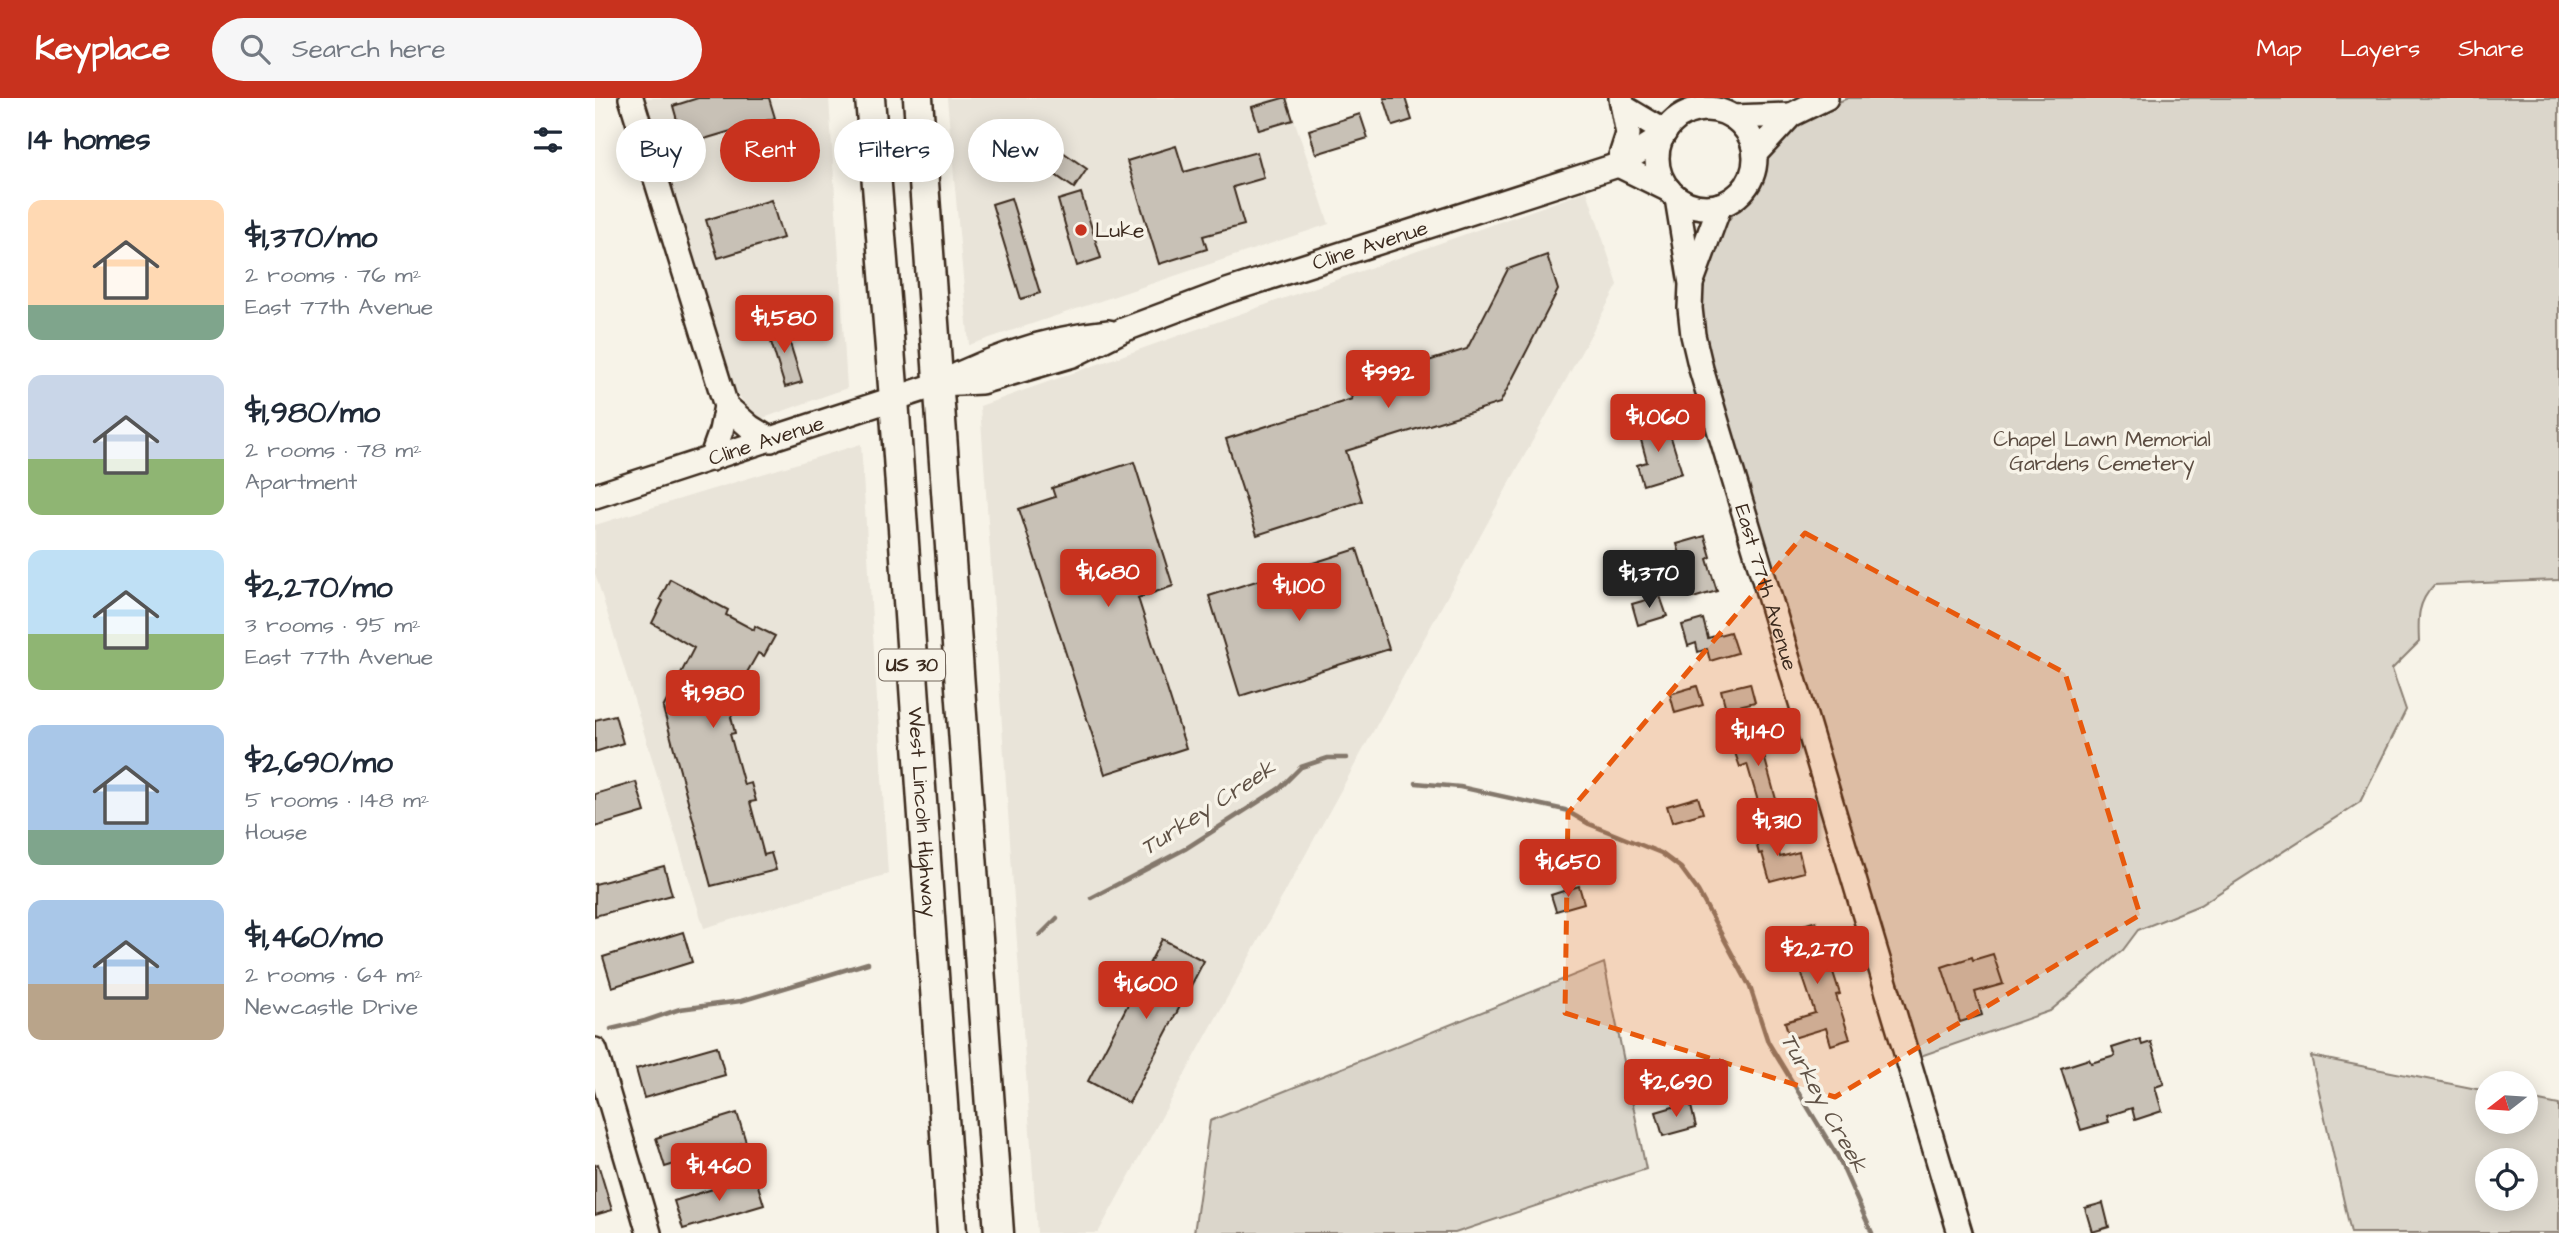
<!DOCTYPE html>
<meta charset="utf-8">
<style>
body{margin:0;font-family:"Architects Daughter",sans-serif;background:#f6f6f7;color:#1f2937;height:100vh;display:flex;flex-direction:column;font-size:26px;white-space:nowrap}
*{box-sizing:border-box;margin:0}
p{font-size:23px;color:#747a83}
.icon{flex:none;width:38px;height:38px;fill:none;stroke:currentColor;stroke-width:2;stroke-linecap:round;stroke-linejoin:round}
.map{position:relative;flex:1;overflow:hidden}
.drawer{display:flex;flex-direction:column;background:#fff;width:595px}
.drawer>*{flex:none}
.hud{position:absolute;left:21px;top:21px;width:665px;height:63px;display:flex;gap:14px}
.needle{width:46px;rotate:253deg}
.buttons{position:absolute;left:1880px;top:973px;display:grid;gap:14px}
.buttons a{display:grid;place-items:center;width:63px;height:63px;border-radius:50%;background:#fff;box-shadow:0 4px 18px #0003;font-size:35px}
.price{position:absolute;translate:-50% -60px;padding:0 16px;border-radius:7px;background:#c8321e;color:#fff;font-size:23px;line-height:46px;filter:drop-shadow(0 2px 4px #0008)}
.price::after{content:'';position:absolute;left:50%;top:42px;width:21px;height:16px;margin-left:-10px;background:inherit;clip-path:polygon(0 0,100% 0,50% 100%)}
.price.active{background:#222;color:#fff}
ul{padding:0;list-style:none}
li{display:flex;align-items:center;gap:21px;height:175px;padding:0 28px}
li span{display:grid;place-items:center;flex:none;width:196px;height:140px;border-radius:14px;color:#555}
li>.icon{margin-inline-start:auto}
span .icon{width:84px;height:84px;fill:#fffc;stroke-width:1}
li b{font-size:30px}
h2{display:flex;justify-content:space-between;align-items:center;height:84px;padding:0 28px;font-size:30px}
.pill{padding:0 24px;border-radius:32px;background:#fff;box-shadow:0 4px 18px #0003;font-size:24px;line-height:63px}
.pill.active{background:#c8321e;color:#fff}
header{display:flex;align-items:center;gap:42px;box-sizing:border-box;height:98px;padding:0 35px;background:#c8321e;color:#fff}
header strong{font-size:33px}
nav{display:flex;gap:38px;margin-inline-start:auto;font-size:24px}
.search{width:490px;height:63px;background:#f6f6f7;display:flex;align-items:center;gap:18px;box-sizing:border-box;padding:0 24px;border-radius:38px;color:#747a83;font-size:26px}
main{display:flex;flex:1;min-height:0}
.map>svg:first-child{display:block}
.built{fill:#e9e4d9}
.green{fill:#dbd6cb;stroke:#8b8074;stroke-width:2;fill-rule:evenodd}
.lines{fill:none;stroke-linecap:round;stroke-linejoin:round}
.stream{stroke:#84786c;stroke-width:4.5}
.building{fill:#c8c1b6;stroke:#3b2a1e;stroke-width:2}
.minor-casing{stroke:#3b2a1e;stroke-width:28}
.major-casing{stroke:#3b2a1e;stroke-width:33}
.minor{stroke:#f7f3e8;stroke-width:23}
.major{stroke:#f7f3e8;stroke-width:28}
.marked{fill:#e8590c;fill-opacity:0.2;stroke:#e8590c;stroke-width:5;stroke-dasharray:14 9;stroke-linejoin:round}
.poi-dot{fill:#c8321e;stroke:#f7f3e8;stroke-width:2.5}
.labels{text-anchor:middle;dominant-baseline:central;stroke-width:7;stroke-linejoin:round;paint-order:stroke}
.shield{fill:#f7f3e8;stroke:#73665b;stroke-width:2}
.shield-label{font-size:19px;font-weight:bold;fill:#3b2a1e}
.poi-label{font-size:21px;fill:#3b2a1e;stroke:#f7f3e8;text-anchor:start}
.street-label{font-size:21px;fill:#3b2a1e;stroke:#f7f3e8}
.park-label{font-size:21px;fill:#5b4c41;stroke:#f7f3e8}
.water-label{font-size:23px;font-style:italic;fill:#5f5145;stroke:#f7f3e8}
</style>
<header>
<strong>Keyplace</strong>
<div class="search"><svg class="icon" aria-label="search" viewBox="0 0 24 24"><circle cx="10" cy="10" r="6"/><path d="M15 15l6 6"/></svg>Search here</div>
<nav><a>Map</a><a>Layers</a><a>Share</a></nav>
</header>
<main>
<section class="drawer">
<h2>14 homes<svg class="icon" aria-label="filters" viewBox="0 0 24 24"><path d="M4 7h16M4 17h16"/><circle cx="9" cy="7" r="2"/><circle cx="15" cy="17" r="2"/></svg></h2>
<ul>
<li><span style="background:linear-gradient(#ffd9b3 75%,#7fa58c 0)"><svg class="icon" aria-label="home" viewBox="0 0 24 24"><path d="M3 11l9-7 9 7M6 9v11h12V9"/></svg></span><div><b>$1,370/mo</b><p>2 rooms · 76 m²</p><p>East 77th Avenue</p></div></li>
<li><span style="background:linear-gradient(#c9d6e8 60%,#8fb573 0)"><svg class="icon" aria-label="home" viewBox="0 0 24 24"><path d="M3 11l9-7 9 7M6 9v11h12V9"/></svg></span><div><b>$1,980/mo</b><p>2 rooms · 78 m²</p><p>Apartment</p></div></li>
<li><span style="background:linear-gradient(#bfe0f5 60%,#8fb573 0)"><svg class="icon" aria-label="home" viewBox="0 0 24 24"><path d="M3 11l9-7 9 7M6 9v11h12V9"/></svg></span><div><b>$2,270/mo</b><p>3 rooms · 95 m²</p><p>East 77th Avenue</p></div></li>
<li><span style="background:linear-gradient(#a9c7e8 75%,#7fa58c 0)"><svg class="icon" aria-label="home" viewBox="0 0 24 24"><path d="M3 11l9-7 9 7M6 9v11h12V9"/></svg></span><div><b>$2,690/mo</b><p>5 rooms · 148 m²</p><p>House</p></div></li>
<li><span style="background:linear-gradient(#a9c7e8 60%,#b9a48a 0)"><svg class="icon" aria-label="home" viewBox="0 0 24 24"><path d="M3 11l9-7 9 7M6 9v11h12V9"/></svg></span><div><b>$1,460/mo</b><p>2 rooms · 64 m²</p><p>Newcastle Drive</p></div></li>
</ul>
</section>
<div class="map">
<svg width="1964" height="1135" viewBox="0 0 1964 1135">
<rect width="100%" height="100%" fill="#f7f3e8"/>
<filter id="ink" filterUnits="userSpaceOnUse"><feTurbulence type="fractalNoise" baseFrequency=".0143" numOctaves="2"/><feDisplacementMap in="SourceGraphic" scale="14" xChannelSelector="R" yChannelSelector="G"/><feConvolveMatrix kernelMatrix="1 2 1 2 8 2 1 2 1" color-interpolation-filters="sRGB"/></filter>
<g filter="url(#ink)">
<g class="built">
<polygon points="51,0 234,0 252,290 163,322 141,294"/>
<polygon points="352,0 692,0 734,126 374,247"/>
<polygon points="992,93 1023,187 503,1135 442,1135 385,308"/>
<polygon points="266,346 293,776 109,830 0,475 0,427"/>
</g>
<g class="green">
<path d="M1253,0H1964V482L1839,487C1822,505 1823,520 1824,544L1797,571L1811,612L1765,704L1605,807L1543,832L1528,852L1455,913L1320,960L1110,254C1106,215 1101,173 1122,138C1131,124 1142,112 1152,98C1159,88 1161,75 1167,64C1186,33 1220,13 1253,0Z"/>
<polygon points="1009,865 1051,1071 860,1135 599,1135 615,1023"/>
<path d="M1716,958L1892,993V1024H1930V1000L1964,1007V1135H1756ZM1930,1062V1101H1892V1062Z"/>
</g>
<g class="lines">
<g class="stream">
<polyline points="821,685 865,689 970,712 994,726 1066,755 1086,770 1103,793 1155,889 1173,944 1243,1059 1277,1135"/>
<polyline points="496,800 590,751 685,690 706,669 733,660 752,660"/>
<polyline points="445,837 462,820"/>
<polyline points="16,931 50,923 85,911 146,903 273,865"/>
</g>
</g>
<g class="building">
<polygon points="103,0 174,0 180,20 89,47 78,8"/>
<polygon points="688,0 691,0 698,22 664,32 657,9"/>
<polygon points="789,0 810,0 817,22 798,28"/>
<polygon points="765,16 773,40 721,56 714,32"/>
<polygon points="432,29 492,71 479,90 419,48"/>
<polygon points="581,48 589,74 662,54 669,80 638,89 649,127 608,138 612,151 564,166 532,63"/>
<polygon points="486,95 506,160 482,168 463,102"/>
<polygon points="416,100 445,195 426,201 397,106"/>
<polygon points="176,102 188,140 123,160 111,122"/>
<polygon points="952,157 963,192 905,305 751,353 767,403 662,437 631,341 757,301 753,288 872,251 913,171"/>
<polygon points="189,226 207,284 190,289 172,231"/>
<polygon points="1071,323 1087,375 1048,387 1042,367 1052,364 1043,331"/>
<polygon points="539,364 578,488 543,500 591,650 510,676 424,411 460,399 457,390"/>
<polygon points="1110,438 1116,459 1112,461 1122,493 1098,500 1082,446"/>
<polygon points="762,451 794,551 645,598 614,498"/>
<polygon points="75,481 133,512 131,517 159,532 160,528 180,538 169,558 163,555 138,599 145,605 136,619 140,635 135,636 149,687 156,685 161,703 155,704 169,757 176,755 181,772 116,788 68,610 99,550 57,525 68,503 65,501"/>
<polygon points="1065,498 1072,518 1043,527 1037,506"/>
<polygon points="1108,521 1113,540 1135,534 1142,555 1115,563 1112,551 1103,554 1101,545 1093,548 1087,527"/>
<polygon points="1155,585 1160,604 1131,611 1126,592"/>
<polygon points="1102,588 1108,607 1080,615 1075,596"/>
<polygon points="20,617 28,645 0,654 0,622"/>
<polygon points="1173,637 1178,651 1168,654 1182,705 1165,710 1152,666 1145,669 1138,649"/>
<polygon points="41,684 50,714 0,729 0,696"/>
<polygon points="1103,699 1108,715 1077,724 1072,708"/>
<polygon points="1178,732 1185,759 1204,754 1209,774 1175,783 1167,755 1164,756 1159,737"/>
<polygon points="69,768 77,797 0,818 0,786"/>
<polygon points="984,788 989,805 961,813 956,797"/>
<polygon points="1221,823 1225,840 1232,838 1235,851 1231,852 1245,896 1241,897 1255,941 1236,947 1231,930 1195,941 1190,924 1220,915 1192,832"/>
<polygon points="88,834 97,864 17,889 8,859"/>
<polygon points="567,841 609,863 534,1005 493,983"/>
<polygon points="1398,856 1408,886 1380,894 1387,917 1365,924 1347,869 1377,859 1378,862"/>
<polygon points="1545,941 1547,947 1556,944 1569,986 1560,989 1567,1013 1540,1022 1537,1010 1512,1018 1514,1024 1486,1032 1466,970 1494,961 1496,965 1520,958 1517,950"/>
<polygon points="122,948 130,977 49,1000 41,971"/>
<polygon points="1095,1004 1101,1029 1068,1038 1061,1014"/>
<polygon points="142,1015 151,1044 70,1069 61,1040"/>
<polygon points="3,1066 17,1112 0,1117 0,1067"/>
<polygon points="160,1078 169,1107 88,1131 79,1103"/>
<polygon points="1508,1105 1514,1129 1497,1134 1490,1110"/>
</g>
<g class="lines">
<defs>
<g id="minor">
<polyline points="36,0 131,308 126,333 116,361"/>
<polyline points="1028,9 1070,34"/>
<circle cx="1111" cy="60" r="49"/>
<polyline points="1138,19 1196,17"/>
<polyline points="1160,56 1196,17 1231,0"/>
<polyline points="1023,67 1033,36 1026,0"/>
<polyline points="1023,67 1074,92"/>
<path id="s1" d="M1082,100L1096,186L1095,210L1098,237L1106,271L1365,1135"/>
<polyline points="1097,183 1125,107"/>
<path id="s2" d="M344,286L386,284L478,257L528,232L632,193L1023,67L1067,39"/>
<polyline points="131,308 155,329 176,342"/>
<path id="s3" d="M0,398L344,286C398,258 454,240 514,234"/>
<polyline points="0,952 54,1135"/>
</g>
<g id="major">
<path id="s4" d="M275,0L299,301L357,1135"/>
<polyline points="323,0 404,1135"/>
</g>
</defs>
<use href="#minor" class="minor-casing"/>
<use href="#major" class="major-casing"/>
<use href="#minor" class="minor"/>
<use href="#major" class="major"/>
</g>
</g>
<path class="marked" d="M1210,435L1470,575L1545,817L1240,999L970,915L973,715Z"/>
<circle class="poi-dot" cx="486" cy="132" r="7"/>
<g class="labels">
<rect class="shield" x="284" y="551.5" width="66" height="31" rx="5"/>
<g class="shield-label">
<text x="317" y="567">US 30</text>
</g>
<g class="poi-label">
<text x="500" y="132">Luke</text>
</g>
<g class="street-label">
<text stroke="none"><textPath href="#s2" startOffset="455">Cline Avenue</textPath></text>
<text stroke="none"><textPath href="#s3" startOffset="180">Cline Avenue</textPath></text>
<text stroke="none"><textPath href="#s1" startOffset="401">East 77th Avenue</textPath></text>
<text stroke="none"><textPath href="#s4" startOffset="716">West Lincoln Highway</textPath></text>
</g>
<g class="park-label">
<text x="1507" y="341">Chapel Lawn Memorial<tspan x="1507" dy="24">Gardens Cemetery</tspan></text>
</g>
<g class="water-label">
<text transform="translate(613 710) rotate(-33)">Turkey Creek</text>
<text transform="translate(1229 1005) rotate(61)">Turkey Creek</text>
</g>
</g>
</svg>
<div class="buttons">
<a><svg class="needle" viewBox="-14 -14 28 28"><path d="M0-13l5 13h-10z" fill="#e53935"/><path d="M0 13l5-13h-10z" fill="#747a83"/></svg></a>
<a><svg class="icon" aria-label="locate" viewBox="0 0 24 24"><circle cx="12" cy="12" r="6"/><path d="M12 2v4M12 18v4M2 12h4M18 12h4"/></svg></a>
</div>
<b class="price" style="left:189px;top:257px">$1,580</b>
<b class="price" style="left:793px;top:312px">$992</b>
<b class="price" style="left:1063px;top:356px">$1,060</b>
<b class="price" style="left:513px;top:511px">$1,680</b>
<b class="price active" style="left:1054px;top:512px">$1,370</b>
<b class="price" style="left:704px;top:525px">$1,100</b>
<b class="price" style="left:118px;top:632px">$1,980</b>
<b class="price" style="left:1163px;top:670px">$1,140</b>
<b class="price" style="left:1182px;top:760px">$1,310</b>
<b class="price" style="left:973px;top:801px">$1,650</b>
<b class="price" style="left:1222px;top:888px">$2,270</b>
<b class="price" style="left:551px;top:923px">$1,600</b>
<b class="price" style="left:1081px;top:1021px">$2,690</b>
<b class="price" style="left:124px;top:1105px">$1,460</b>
<div class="hud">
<a class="pill">Buy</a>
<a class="pill active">Rent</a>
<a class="pill">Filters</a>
<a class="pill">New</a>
</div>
</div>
</main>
